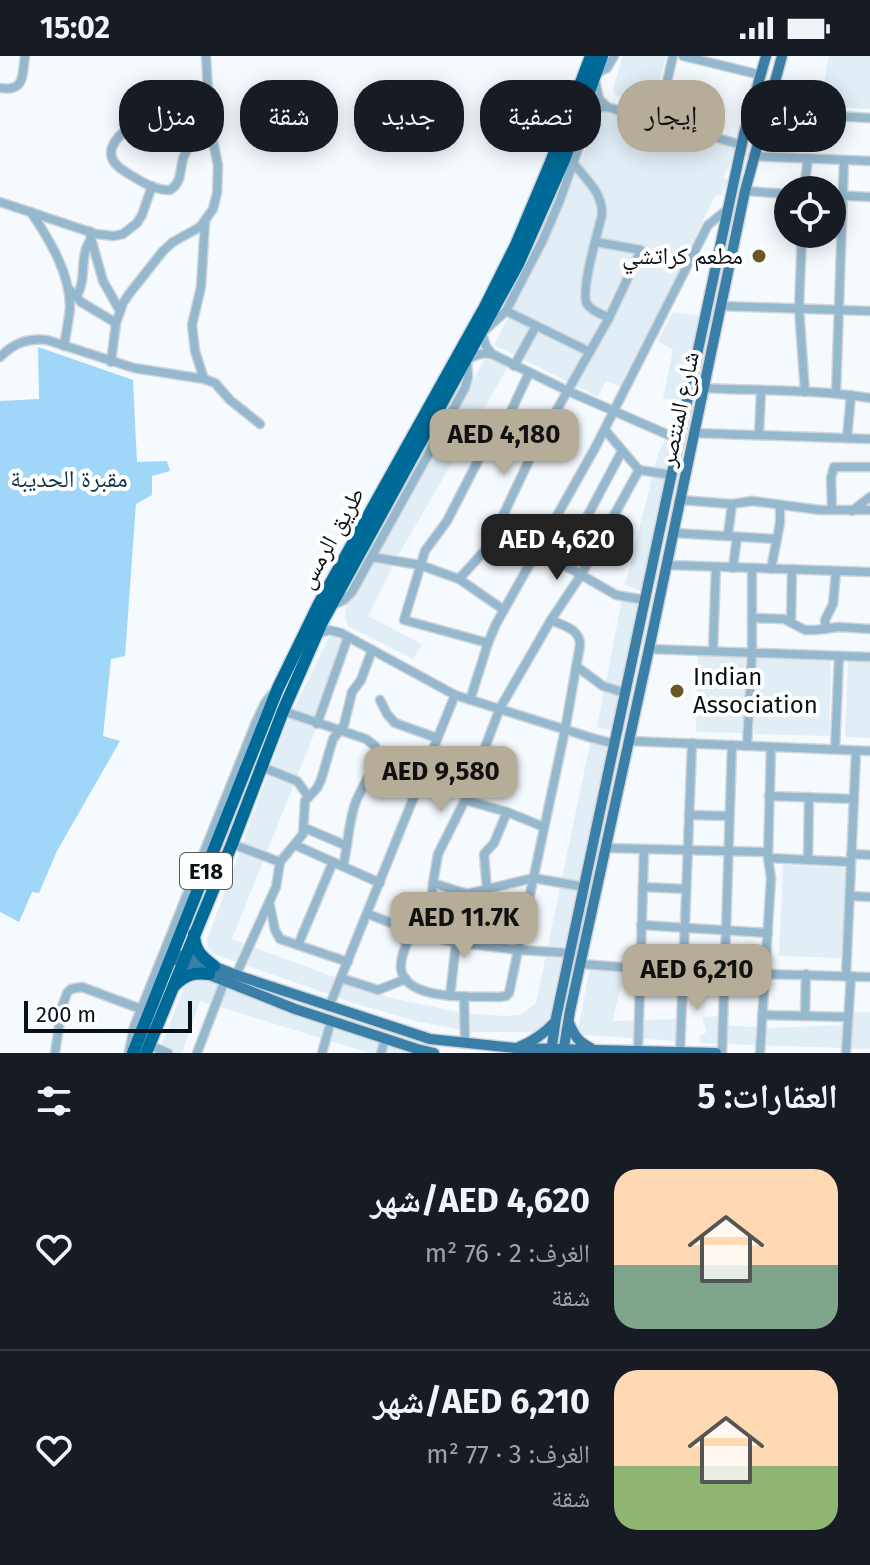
<!DOCTYPE html>
<html lang="ar">
<meta charset="utf-8">
<style>
body{margin:0;font-family:"Fira Sans","Noto Naskh Arabic",sans-serif;background:#20242c;color:#f1f3f6;direction:rtl;height:100vh;display:flex;flex-direction:column;font-size:30px;white-space:nowrap}
*{box-sizing:border-box;margin:0}
p{font-size:26px;color:#9ea1a6}
.icon{flex:none;width:44px;height:44px;fill:none;stroke:currentColor;stroke-width:2;stroke-linecap:round;stroke-linejoin:round}
.map{position:relative;height:997px;overflow:hidden;direction:ltr}
.sheet{display:flex;flex-direction:column;background:#171b24;flex:1}
.sheet>*{flex:none}
.banner{position:absolute;left:24px;top:24px;width:822px;height:72px;direction:rtl;display:flex;gap:16px}
.fabs{position:absolute;left:774px;top:120px;display:grid;gap:16px}
.fabs a{display:grid;place-items:center;width:72px;height:72px;border-radius:50%;background:#171b24;box-shadow:0 4px 20px #0003;font-size:40px}
.scale{position:absolute;left:24px;bottom:20px;width:168px;box-sizing:border-box;padding-left:8px;border:4px solid #091217;border-top:0;font-size:22px;line-height:28px;white-space:nowrap;color:#091217;-webkit-text-stroke:6px #fff;paint-order:stroke}
.price{position:absolute;translate:-50% -68px;padding:0 18px;border-radius:16px;background:#b5ad98;color:#111;font-size:26px;line-height:52px;filter:drop-shadow(0 2px 4px #0008)}
.price::after{content:'';position:absolute;left:50%;top:48px;width:24px;height:18px;margin-left:-12px;background:inherit;clip-path:polygon(0 0,100% 0,50% 100%)}
.price.on{background:#222;color:#fff}
ul{padding:0;list-style:none}
li{display:flex;align-items:center;gap:24px;height:200px;padding:0 32px}
li+li{border-top:2px solid #363941}
li span{display:grid;place-items:center;flex:none;width:224px;height:160px;border-radius:24px;color:#555}
li>.icon{margin-inline-start:auto}
span .icon{width:96px;height:96px;fill:#fffc;stroke-width:1}
li b{font-size:34px}
h2{display:flex;justify-content:space-between;align-items:center;height:96px;padding:0 32px;font-size:34px}
.tag{padding:0 28px;border-radius:32px;background:#171b24;box-shadow:0 4px 20px #0003;font-size:28px;line-height:72px}
.tag.on{background:#b5ad98;color:#111}
.status{display:flex;justify-content:space-between;align-items:center;height:56px;padding:0 40px;background:#171b24;direction:ltr}
.status svg{height:22px;fill:currentColor}
.map>svg:first-child{display:block}
.built{fill:#e1eef6}
.green{fill:#a0d7f9}
.lines{fill:none;stroke-linecap:round;stroke-linejoin:round}
.minor-casing{stroke:#cfd5d9;stroke-width:11}
.major-casing{stroke:#cfd5d9;stroke-width:13}
.highway-casing{stroke:#cfd5d9;stroke-width:15}
.minor{stroke:#96b8ce;stroke-width:8}
.major{stroke:#3a7fa7;stroke-width:10}
.highway{stroke:#006a98;stroke-width:12}
.poi-dot{fill:#6b5726;stroke:#fff;stroke-width:3}
.labels{text-anchor:middle;dominant-baseline:central;stroke-width:8;stroke-linejoin:round;paint-order:stroke}
.shield{fill:#fff;stroke:#53595d;stroke-width:2}
.shield-label{font-size:22px;font-weight:bold;fill:#091217}
.poi-label{font-size:24px;fill:#091217;stroke:#fff;text-anchor:end}
.street-label{font-size:24px;fill:#091217;stroke:#fff}
.park-label{font-size:24px;fill:#0d3347;stroke:#fff}
</style>
<div class="status"><b>15:02</b><svg viewBox="0 0 49 12"><path d="M0 12V9h3v3zM5 12V6h3v6zM10 12V3h3v9zM15 12V0h3v12zM26 1h20v11H26zM47 4h2v5h-2z"/></svg></div>
<div class="map">
<svg width="870" height="997" viewBox="0 0 870 997">
<rect width="100%" height="100%" fill="#f5fafe"/>
<g class="built">
<polygon points="623,0 666,0 653,51 615,39 613,33"/>
<polygon points="829,0 870,0 870,53 819,50"/>
<polygon points="613,54 739,90 723,122 728,124 721,140 716,139 711,148 623,331 606,325 598,341 494,289 547,186 601,57"/>
<polygon points="673,256 702,260 683,346 663,343 673,294 658,285"/>
<polygon points="487,299 509,309 399,498 368,560 422,588 413,603 348,570 345,559 347,549"/>
<polygon points="669,376 678,382 645,536 625,529 658,398"/>
<polygon points="623,538 641,543 616,674 597,672"/>
<polygon points="332,575 351,586 232,883 391,942 463,957 505,960 521,959 536,947 591,683 607,689 609,700 553,964 543,972 532,976 473,976 415,965 354,947 214,898 208,892 207,884 286,669"/>
<polygon points="698,597 746,600 743,677 696,676"/>
<polygon points="757,602 831,604 829,680 754,678"/>
<polygon points="848,604 870,605 870,682 845,681"/>
<polygon points="783,809 846,812 842,902 779,900"/>
<polygon points="590,911 622,914 621,931 612,965 679,963 679,985 582,979 578,973"/>
<polygon points="189,919 331,965 430,997 369,997 200,945 182,997 158,997"/>
<polygon points="846,956 870,956 870,993 700,987 700,980 707,976 702,961 720,960 721,969 769,972 846,969"/>
</g>
<polygon class="green" points="38,291 133,324 137,406 167,405 170,415 152,420 152,439 136,448 125,600 111,603 103,680 120,685 57,795 39,837 32,836 19,866 0,856 0,345 39,343"/>
<g class="lines">
<defs>
<g id="minor">
<polyline points="683,0 761,19"/>
<polyline points="596,18 607,12 614,0"/>
<polyline points="595,24 599,43 607,51"/>
<path d="M0,32C26,36 22,18 25,0"/>
<path d="M208,32C188,41 73,82 124,115C137,123 154,135 170,134C183,126 179,113 184,100C189,87 199,78 210,71"/>
<polyline points="766,56 870,62"/>
<polyline points="582,59 593,52 607,51 742,89"/>
<polyline points="651,63 665,34 673,0"/>
<polyline points="753,100 870,105"/>
<path d="M573,107C586,123 603,137 602,159C598,175 580,236 587,248C591,255 602,258 609,262"/>
<polyline points="804,134 808,102"/>
<polyline points="745,135 788,138"/>
<polyline points="832,139 870,141"/>
<polyline points="0,146 96,178 114,180 123,178 137,167 142,159 152,130"/>
<path d="M31,156C49,183 70,217 70,251C69,264 66,277 64,290"/>
<polyline points="89,175 103,225 120,255"/>
<polyline points="802,178 799,252 805,336"/>
<polyline points="69,233 81,246 116,267"/>
<path d="M76,241C88,223 78,201 91,183"/>
<polyline points="721,250 870,255"/>
<polyline points="506,255 590,296"/>
<polyline points="491,297 486,290 482,277 506,255 543,184 560,144 580,88 582,74 580,62"/>
<path d="M0,301C14,287 27,282 47,284L134,312L204,323L215,327L230,344L260,368"/>
<polyline points="111,306 116,267 123,247 129,238 163,195 173,186 200,171 213,153 217,137 218,109 210,71 206,0"/>
<polyline points="514,310 536,270"/>
<polyline points="204,323 195,295 192,269 201,231 205,166"/>
<path d="M704,332C759,335 815,333 870,342"/>
<polyline points="836,337 844,104"/>
<polyline points="450,359 471,366 498,369 503,371"/>
<polyline points="605,374 639,414 672,419"/>
<polyline points="694,377 870,383"/>
<polyline points="759,379 761,336"/>
<polyline points="847,382 851,339"/>
<polyline points="680,444 732,448 752,445 820,454 870,454"/>
<polyline points="832,454 831,422 834,411 870,411"/>
<polyline points="852,455 870,441"/>
<polyline points="673,477 777,483"/>
<polyline points="728,479 732,448"/>
<polyline points="538,494 616,539 645,544"/>
<polyline points="372,501 420,509 459,523 504,554"/>
<polyline points="562,508 622,395"/>
<polyline points="666,509 870,516"/>
<polyline points="733,512 737,481"/>
<polyline points="771,513 780,467 780,449"/>
<polyline points="459,523 488,491 534,394 609,262 641,194 596,186"/>
<path d="M333,549L344,544L352,536L465,332L468,321L467,304C475,299 482,296 492,298L568,335L680,384"/>
<polyline points="752,562 784,563 805,574 815,574 839,571 870,573"/>
<polyline points="791,565 792,513"/>
<polyline points="826,573 825,564 833,548 836,515"/>
<polyline points="317,578 329,574 341,577 455,639 592,682 615,688"/>
<polyline points="488,587 404,564 425,495 447,465 482,397 497,385 529,317"/>
<polyline points="649,593 870,601"/>
<polyline points="713,594 716,511"/>
<polyline points="576,610 603,630 625,637"/>
<polyline points="380,644 387,658 395,667 437,682"/>
<polyline points="470,644 488,587 496,568 595,392 708,169 728,153"/>
<path d="M283,655L366,683L375,690C379,710 361,730 355,748C348,769 348,790 343,810"/>
<polyline points="317,668 348,581"/>
<polyline points="628,685 870,695"/>
<polyline points="747,690 752,597 752,512"/>
<polyline points="835,693 839,600"/>
<polyline points="262,711 297,725 308,740"/>
<polyline points="769,740 854,743"/>
<polyline points="465,744 507,756 544,771"/>
<polyline points="689,759 729,760"/>
<polyline points="305,772 347,790"/>
<polyline points="232,788 280,806"/>
<polyline points="295,789 380,827"/>
<polyline points="606,792 768,796"/>
<polyline points="851,798 870,799"/>
<polyline points="768,802 851,806"/>
<polyline points="808,804 809,741"/>
<polyline points="433,827 467,838 533,822 585,831"/>
<polyline points="643,831 686,833"/>
<polyline points="487,834 484,798 494,787 507,756"/>
<polyline points="850,840 870,841"/>
<polyline points="270,850 275,874 280,883 348,906"/>
<polyline points="368,858 412,875 447,885 519,894 571,897"/>
<polyline points="641,869 768,877"/>
<path d="M412,875C408,886 400,899 401,912C404,946 475,940 499,941L506,940L509,937L565,674L580,589C580,573 564,570 551,564"/>
<polyline points="420,877 431,854 433,827 438,798 465,744 500,652 551,564 581,519 639,414"/>
<polyline points="298,889 333,806"/>
<polyline points="581,908 683,916 870,921"/>
<polyline points="236,919 276,831 280,806 303,778 305,745 317,732 321,724 333,683 344,669 352,636 361,624 372,594"/>
<polyline points="846,921 856,695"/>
<polyline points="341,922 378,934 406,923"/>
<polyline points="450,940 456,887"/>
<polyline points="464,940 465,987"/>
<polyline points="329,951 455,639"/>
<polyline points="762,959 848,961"/>
<polyline points="805,960 806,918"/>
<polyline points="149,989 168,997"/>
<polyline points="638,995 644,793"/>
<polyline points="129,996 134,971 256,666 265,647 272,638"/>
<polyline points="680,996 692,687"/>
<polyline points="55,997 62,951 67,937 71,933 82,931 141,953"/>
<polyline points="197,997 225,924"/>
<polyline points="322,997 331,965"/>
<polyline points="381,997 385,983"/>
<polyline points="722,997 732,689"/>
<polyline points="760,997 771,822 768,802 771,691"/>
<polyline points="846,997 851,920"/>
</g>
<g id="major">
<polyline points="177,904 182,908 295,953 417,993 434,997"/>
<polyline points="170,906 177,900 185,899 236,919 430,983 515,992 716,997"/>
<path d="M569,967C574,979 578,986 591,992"/>
<path d="M519,991C534,985 544,978 555,966"/>
<polyline points="551,997 556,962 728,153 744,78 766,0"/>
<polyline points="563,997 570,955 649,593 745,135 782,0"/>
</g>
<g id="highway">
<path d="M194,878C194,894 202,901 214,910"/>
<path d="M174,930C185,919 193,916 209,918"/>
<polyline points="133,997 278,632 319,548 485,251 516,189 551,106 591,0"/>
<polyline points="146,997 232,788 283,655 322,566 518,208 564,104 602,0"/>
</g>
</defs>
<use href="#minor" class="minor-casing"/>
<use href="#major" class="major-casing"/>
<use href="#highway" class="highway-casing"/>
<use href="#minor" class="minor"/>
<use href="#major" class="major"/>
<use href="#highway" class="highway"/>
</g>
<g class="poi-dot">
<circle cx="759" cy="200" r="8"/>
<circle cx="677" cy="635" r="8"/>
</g>
<g class="labels">
<rect class="shield" x="180" y="797" width="52" height="36" rx="6"/>
<g class="shield-label">
<text x="206" y="815">E18</text>
</g>
<g class="poi-label">
<text x="743" y="200">مطعم كراتشي</text>
<text x="693" y="621" text-anchor="start">Indian<tspan x="693" dy="28">Association</tspan></text>
</g>
<g class="street-label">
<text transform="translate(679 353) rotate(-78)">شارع المنتصر</text>
<text transform="translate(331 482) rotate(-61)">طريق الرمس</text>
</g>
<g class="park-label">
<text x="69" y="423">مقبرة الحديبة</text>
</g>
</g>
</svg>
<div class="fabs">
<a><svg class="icon" aria-label="locate" viewBox="0 0 24 24"><circle cx="12" cy="12" r="6"/><path d="M12 2v4M12 18v4M2 12h4M18 12h4"/></svg></a>
</div>
<div class="scale">200 m</div>
<b class="price" style="left:504px;top:421px">AED 4,180</b>
<b class="price on" style="left:557px;top:526px">AED 4,620</b>
<b class="price" style="left:441px;top:758px">AED 9,580</b>
<b class="price" style="left:464px;top:904px">AED 11.7K</b>
<b class="price" style="left:697px;top:956px">AED 6,210</b>
<div class="banner">
<a class="tag">شراء</a>
<a class="tag on">إيجار</a>
<a class="tag">تصفية</a>
<a class="tag">جديد</a>
<a class="tag">شقة</a>
<a class="tag">منزل</a>
</div>
</div>
<section class="sheet">
<h2>العقارات: 5<svg class="icon" aria-label="filters" viewBox="0 0 24 24"><path d="M4 7h16M4 17h16"/><circle cx="9" cy="7" r="2"/><circle cx="15" cy="17" r="2"/></svg></h2>
<ul>
<li><span style="background:linear-gradient(#ffd9b3 60%,#7fa58c 0)"><svg class="icon" aria-label="home" viewBox="0 0 24 24"><path d="M3 11l9-7 9 7M6 9v11h12V9"/></svg></span><div><b>AED 4,620/شهر</b><p>الغرف: 2 · 76 m²</p><p>شقة</p></div><svg class="icon" aria-label="heart" viewBox="0 0 24 24"><path d="M12 20l-8-8c-3-5 5-10 8-4 3-6 11-1 8 4z"/></svg></li>
<li><span style="background:linear-gradient(#ffd9b3 60%,#8fb573 0)"><svg class="icon" aria-label="home" viewBox="0 0 24 24"><path d="M3 11l9-7 9 7M6 9v11h12V9"/></svg></span><div><b>AED 6,210/شهر</b><p>الغرف: 3 · 77 m²</p><p>شقة</p></div><svg class="icon" aria-label="heart" viewBox="0 0 24 24"><path d="M12 20l-8-8c-3-5 5-10 8-4 3-6 11-1 8 4z"/></svg></li>
</ul>
</section>
